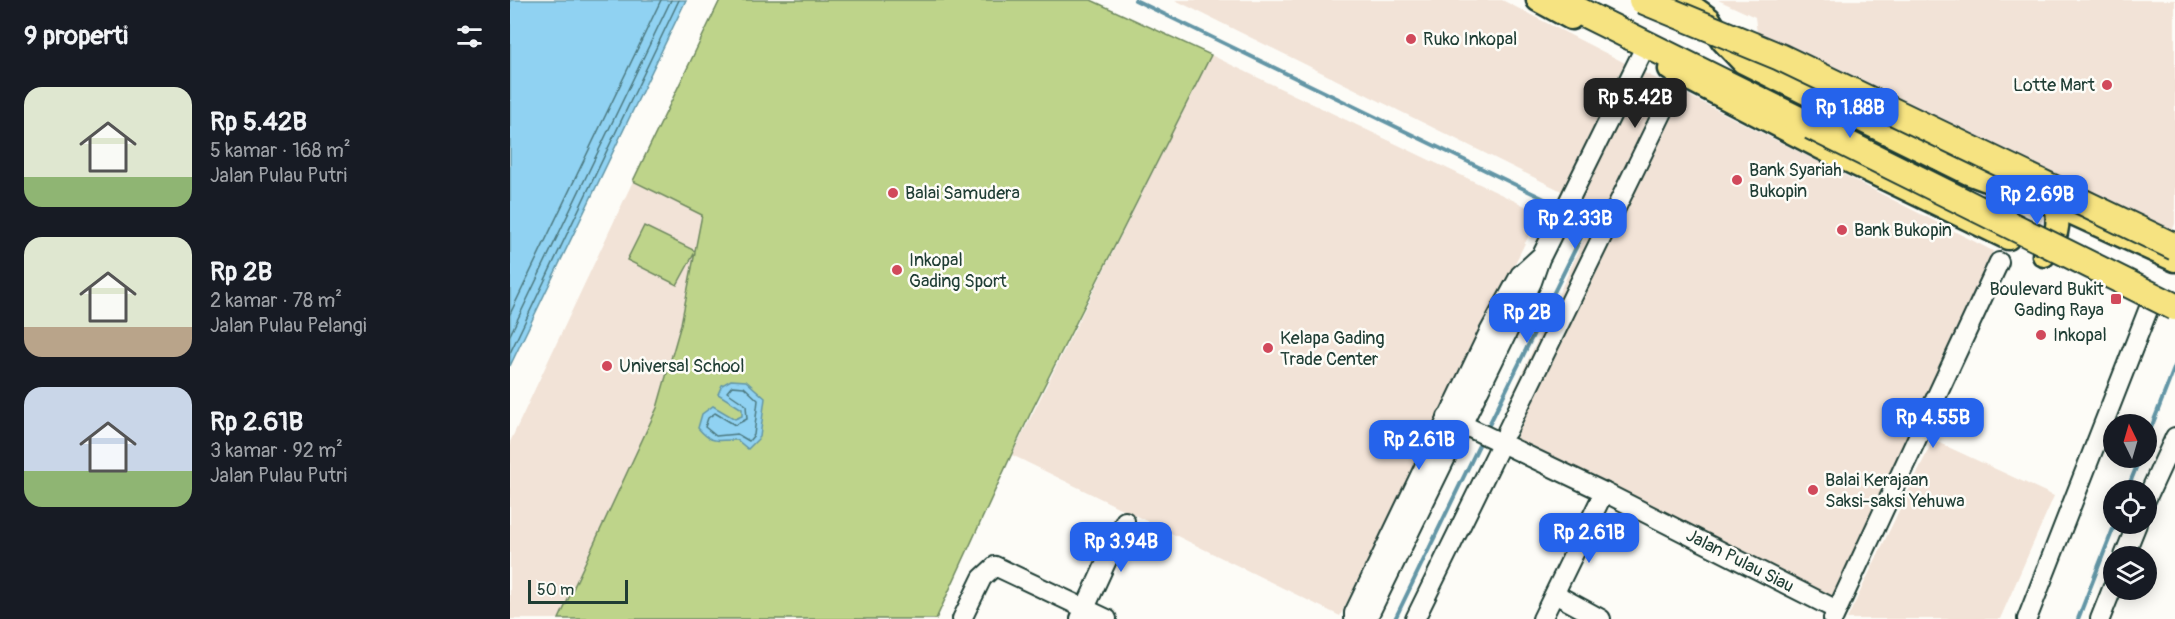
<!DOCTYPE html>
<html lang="id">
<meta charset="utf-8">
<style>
body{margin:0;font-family:Pangolin,sans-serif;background:#20242c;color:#f1f3f6;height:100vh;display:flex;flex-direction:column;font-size:22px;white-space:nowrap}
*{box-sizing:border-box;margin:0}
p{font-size:20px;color:#9ea1a6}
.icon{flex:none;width:33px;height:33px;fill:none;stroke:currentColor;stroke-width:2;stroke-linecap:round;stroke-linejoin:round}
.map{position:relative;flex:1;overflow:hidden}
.drawer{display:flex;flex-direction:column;background:#171b24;width:510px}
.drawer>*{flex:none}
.needle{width:39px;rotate:355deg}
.controls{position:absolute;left:1593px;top:414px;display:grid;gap:12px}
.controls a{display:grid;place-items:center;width:54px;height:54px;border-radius:50%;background:#171b24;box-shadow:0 3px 15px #0003;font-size:30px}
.scale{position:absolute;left:18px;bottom:15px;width:100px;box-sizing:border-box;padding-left:6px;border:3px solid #1f3d34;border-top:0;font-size:16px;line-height:21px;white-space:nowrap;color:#1f3d34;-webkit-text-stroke:4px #fdfcf7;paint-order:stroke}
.price{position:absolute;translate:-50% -51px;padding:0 14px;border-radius:12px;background:#2563eb;color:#fff;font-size:20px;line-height:39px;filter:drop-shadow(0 2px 3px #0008)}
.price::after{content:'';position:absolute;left:50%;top:36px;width:18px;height:14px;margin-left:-9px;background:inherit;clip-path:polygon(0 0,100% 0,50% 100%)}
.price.current{background:#222;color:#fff}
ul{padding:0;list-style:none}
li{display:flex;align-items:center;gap:18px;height:150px;padding:0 24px}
li span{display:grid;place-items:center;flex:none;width:168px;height:120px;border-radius:18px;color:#555}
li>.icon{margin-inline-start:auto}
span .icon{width:72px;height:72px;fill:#fffc;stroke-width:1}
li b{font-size:26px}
h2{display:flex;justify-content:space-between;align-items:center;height:72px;padding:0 24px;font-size:26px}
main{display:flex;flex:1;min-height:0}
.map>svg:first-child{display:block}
.built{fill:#f2e3d7}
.green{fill:#bed48a;stroke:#6e885f;stroke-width:1.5}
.water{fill:#90d2f2;stroke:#6396a6;stroke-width:1.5}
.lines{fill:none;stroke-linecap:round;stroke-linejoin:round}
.shore{stroke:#4c7980;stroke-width:1.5}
.stream{stroke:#6396a6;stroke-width:4}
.minor-casing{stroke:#1f3d34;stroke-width:22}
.major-casing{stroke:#1f3d34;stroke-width:27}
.highway-casing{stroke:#1f3d34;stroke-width:30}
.minor{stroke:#fdfcf7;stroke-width:18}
.major{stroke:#f6e381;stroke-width:22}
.highway{stroke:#f6e381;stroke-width:26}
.highway-bridge-casing{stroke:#1f3d34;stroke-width:30;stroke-linecap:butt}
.highway-bridge{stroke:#f6e381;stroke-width:26}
.poi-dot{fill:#d1495b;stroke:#fdfcf7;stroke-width:2}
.labels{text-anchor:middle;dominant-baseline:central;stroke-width:5;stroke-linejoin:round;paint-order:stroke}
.poi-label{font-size:18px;fill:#1f3d34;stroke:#fdfcf7;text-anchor:start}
.street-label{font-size:18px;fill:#1f3d34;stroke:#fdfcf7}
</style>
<main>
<section class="drawer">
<h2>9 properti<svg class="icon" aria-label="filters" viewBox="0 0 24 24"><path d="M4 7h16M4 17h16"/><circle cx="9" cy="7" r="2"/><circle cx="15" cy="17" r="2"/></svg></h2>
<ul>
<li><span style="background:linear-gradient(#dfe7d0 75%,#8fb573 0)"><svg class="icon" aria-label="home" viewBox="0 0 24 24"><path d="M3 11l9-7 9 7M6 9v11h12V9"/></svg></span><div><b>Rp 5.42B</b><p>5 kamar · 168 m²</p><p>Jalan Pulau Putri</p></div></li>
<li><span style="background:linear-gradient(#dfe7d0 75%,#b9a48a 0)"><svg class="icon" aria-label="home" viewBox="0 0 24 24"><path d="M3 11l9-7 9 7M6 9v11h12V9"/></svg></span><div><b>Rp 2B</b><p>2 kamar · 78 m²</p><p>Jalan Pulau Pelangi</p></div></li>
<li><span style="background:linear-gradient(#c9d6e8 70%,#8fb573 0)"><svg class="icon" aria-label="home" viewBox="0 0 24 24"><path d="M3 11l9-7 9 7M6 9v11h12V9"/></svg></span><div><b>Rp 2.61B</b><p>3 kamar · 92 m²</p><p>Jalan Pulau Putri</p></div></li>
</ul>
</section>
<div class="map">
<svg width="1665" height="619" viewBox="0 0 1665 619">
<rect width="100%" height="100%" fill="#fdfcf7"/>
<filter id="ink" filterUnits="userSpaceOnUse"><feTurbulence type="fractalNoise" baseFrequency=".0167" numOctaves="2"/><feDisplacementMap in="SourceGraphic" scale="12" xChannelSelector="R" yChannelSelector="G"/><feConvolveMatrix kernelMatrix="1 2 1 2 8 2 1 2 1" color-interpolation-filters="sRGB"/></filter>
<g filter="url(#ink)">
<g class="built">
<polygon points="665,0 992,0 1483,251 1321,603 983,436 1088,209"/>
<polygon points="1208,0 1665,0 1665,224 1660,235 1247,33 1245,17"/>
<polygon points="701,55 1030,213 830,616 502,455"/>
<polygon points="123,181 192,215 171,324 147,408 49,619 0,619 0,442"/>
<polygon points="1423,440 1544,496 1490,619 1337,619"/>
</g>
<polygon class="green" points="210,0 581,0 701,55 521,412 426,619 49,619 147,408 171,324 185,252 167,285 117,260 134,226 185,251 192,215 123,181"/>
<g class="water">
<polygon points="0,0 176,0 0,366"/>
<path d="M221,380L236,381L255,398L250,437L238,449L227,440C205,439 204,446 188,428L192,414L203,406L225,419L232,416V409L208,394L212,385Z"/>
</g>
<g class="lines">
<g class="shore">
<polyline points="0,314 151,0"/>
<polyline points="0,335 161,0"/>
<polyline points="0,353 169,0"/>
<polygon points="222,386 234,387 248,400 244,435 239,441 227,434 206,436 195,427 198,418 205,413 225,425 237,419 236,405 217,392"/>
</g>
<g class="stream">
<polyline points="625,0 1051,207"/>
<polyline points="977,429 1079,221 1060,212"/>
<polyline points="1636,441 1665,366"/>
<polyline points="1617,490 1630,458"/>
<polyline points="885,619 972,439"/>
<polyline points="1568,619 1605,524"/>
</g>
<defs>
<g id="minor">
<polyline points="937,417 1094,492 1327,610"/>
<polyline points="997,431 1171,75"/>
<polyline points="1636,500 1665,437"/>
<polyline points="1614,556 1627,524"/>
<polyline points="1045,594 1091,619"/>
<polyline points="452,619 472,578 485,566 597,619"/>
<polyline points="570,619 615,521"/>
<polyline points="844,619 844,613 979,332 1010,275 1032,255 1131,55"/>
<polyline points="857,619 1022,282 1030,259"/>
<polyline points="905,619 992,442"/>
<polyline points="1032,619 1094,492"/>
<polyline points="1323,619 1489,262"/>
<polyline points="1517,619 1640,305"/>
<polyline points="1590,619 1604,584"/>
</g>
<g id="major">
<polyline points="1028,0 1061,18"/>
<polyline points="1173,0 1199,19 1213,41 1233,62 1458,173 1547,206 1665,260"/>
<polyline points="1160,69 1310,147 1498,238"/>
<path d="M1534,255C1547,239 1549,226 1547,206"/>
</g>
<polyline id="highway" points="1047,0 1301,126"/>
</defs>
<use href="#minor" class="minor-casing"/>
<use href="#major" class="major-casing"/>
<use href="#highway" class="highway-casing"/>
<use href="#minor" class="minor"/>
<use href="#major" class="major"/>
<use href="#highway" class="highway"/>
<defs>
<g id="highway-bridge">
<polyline points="1132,0 1270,57 1665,247"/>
<polyline points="1301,126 1665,307"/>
</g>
</defs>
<use href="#highway-bridge" class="highway-bridge-casing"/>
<use href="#highway-bridge" class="highway-bridge"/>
</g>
</g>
<g class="poi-dot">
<circle cx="901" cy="39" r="6"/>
<circle cx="1597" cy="85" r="6"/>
<circle cx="1227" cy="180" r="6"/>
<circle cx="383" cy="193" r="6"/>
<circle cx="1332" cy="230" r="6"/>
<circle cx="387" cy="270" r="6"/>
<rect x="1600" y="293" width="12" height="12" rx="3"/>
<circle cx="1531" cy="335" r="6"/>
<circle cx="758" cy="348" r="6"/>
<circle cx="97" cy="366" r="6"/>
<circle cx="1303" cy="490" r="6"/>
</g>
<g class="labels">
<g class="poi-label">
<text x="913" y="39">Ruko Inkopal</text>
<text x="1585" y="85" text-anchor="end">Lotte Mart</text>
<text x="1239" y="170">Bank Syariah<tspan x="1239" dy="21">Bukopin</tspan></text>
<text x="395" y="193">Balai Samudera</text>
<text x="1344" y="230">Bank Bukopin</text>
<text x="399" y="260">Inkopal<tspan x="399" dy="21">Gading Sport</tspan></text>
<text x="1594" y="289" text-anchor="end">Boulevard Bukit<tspan x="1594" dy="21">Gading Raya</tspan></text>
<text x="1543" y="335">Inkopal</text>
<text x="770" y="338">Kelapa Gading<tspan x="770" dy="21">Trade Center</tspan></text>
<text x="109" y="366">Universal School</text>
<text x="1315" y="480">Balai Kerajaan<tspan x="1315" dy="21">Saksi-saksi Yehuwa</tspan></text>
</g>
<g class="street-label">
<text transform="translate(1230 561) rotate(27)">Jalan Pulau Siau</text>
</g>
</g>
</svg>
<div class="controls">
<a><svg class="needle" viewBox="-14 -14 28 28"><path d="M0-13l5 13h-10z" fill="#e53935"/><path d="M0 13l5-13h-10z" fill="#9ea1a6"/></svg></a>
<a><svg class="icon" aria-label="locate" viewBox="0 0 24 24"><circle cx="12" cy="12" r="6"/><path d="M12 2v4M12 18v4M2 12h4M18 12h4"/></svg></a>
<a><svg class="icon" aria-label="layers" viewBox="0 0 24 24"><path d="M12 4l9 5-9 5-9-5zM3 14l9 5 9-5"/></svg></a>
</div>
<div class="scale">50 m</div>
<b class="price current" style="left:1125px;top:129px">Rp 5.42B</b>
<b class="price" style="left:1340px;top:139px">Rp 1.88B</b>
<b class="price" style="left:1527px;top:226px">Rp 2.69B</b>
<b class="price" style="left:1065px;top:250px">Rp 2.33B</b>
<b class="price" style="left:1017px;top:344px">Rp 2B</b>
<b class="price" style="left:1423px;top:449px">Rp 4.55B</b>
<b class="price" style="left:909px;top:471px">Rp 2.61B</b>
<b class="price" style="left:1079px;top:564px">Rp 2.61B</b>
<b class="price" style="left:611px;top:573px">Rp 3.94B</b>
</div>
</main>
